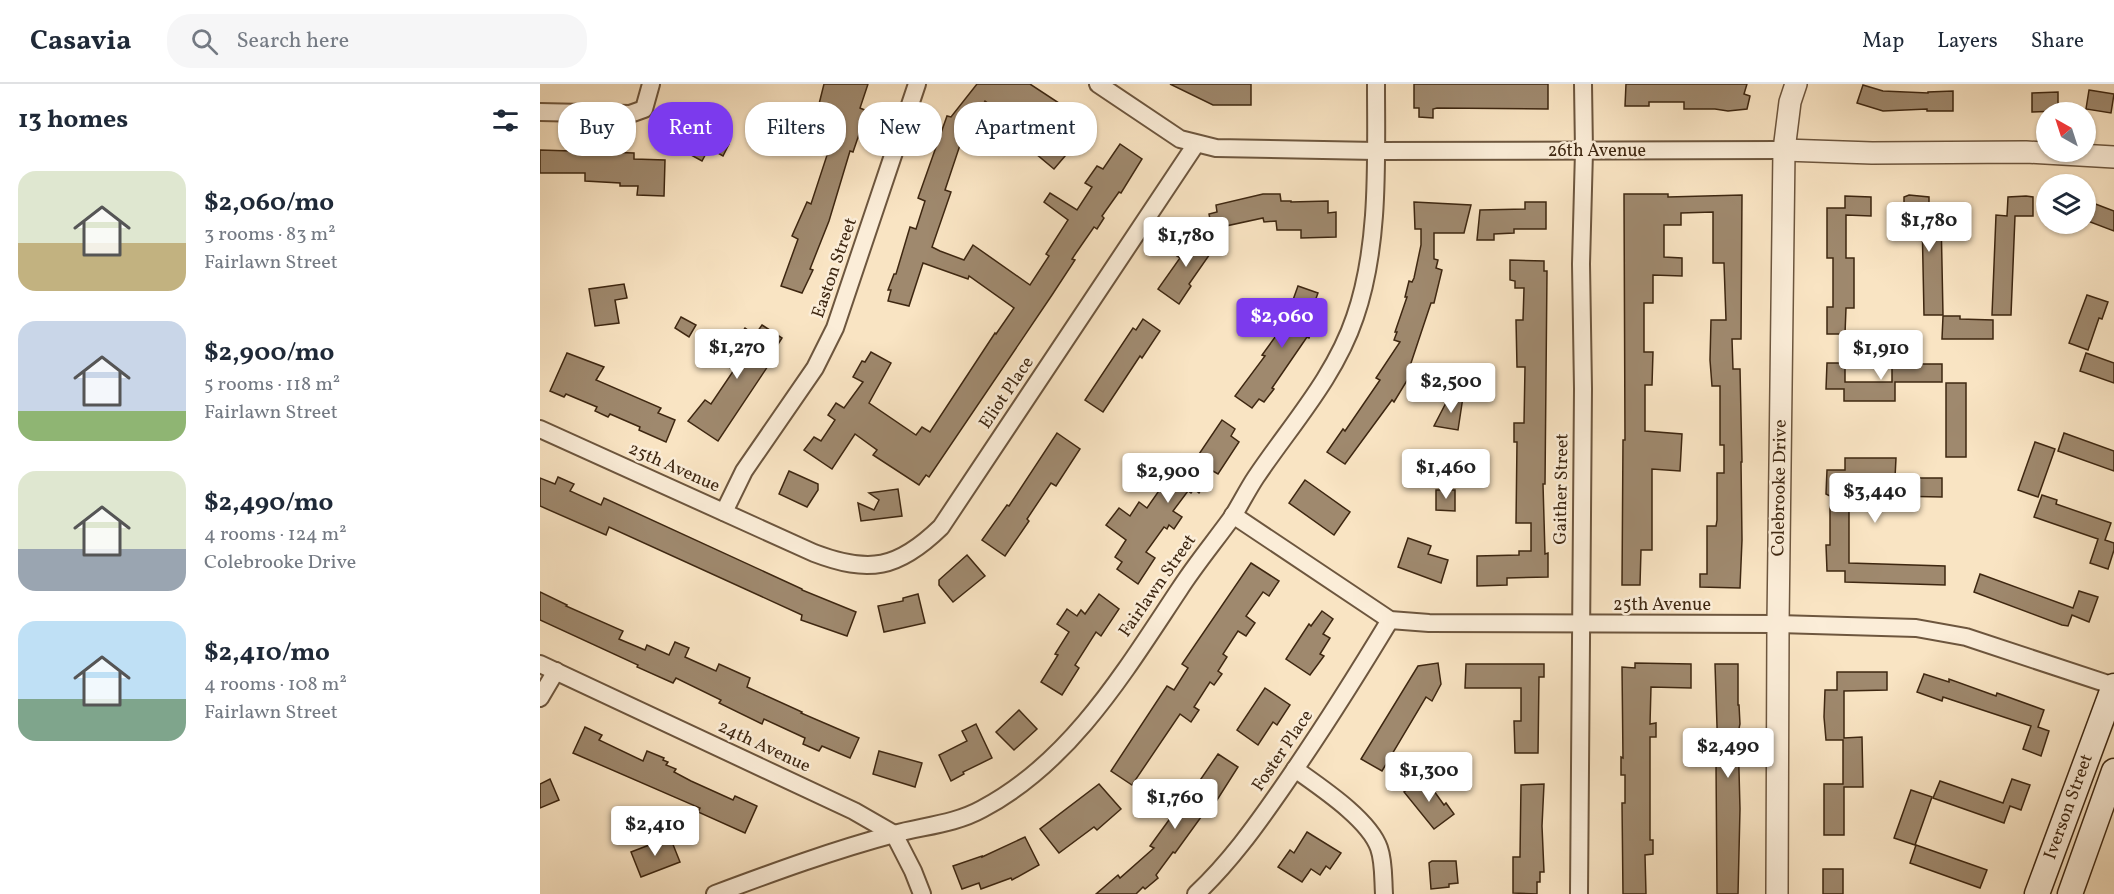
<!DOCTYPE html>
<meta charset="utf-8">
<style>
body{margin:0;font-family:Vollkorn,serif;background:#f6f6f7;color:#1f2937;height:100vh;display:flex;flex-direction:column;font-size:22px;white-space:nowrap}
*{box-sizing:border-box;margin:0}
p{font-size:20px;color:#747a83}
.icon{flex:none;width:33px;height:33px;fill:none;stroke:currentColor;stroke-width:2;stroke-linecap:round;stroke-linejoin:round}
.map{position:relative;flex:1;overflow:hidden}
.drawer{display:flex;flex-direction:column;background:#fff;width:540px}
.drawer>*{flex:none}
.hud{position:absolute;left:18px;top:18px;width:570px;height:54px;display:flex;gap:12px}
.needle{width:39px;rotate:321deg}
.buttons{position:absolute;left:1496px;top:18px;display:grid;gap:12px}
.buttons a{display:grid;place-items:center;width:60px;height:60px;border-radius:50%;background:#fff;box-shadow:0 2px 4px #0004;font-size:30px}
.price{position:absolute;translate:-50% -51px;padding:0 14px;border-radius:6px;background:#fff;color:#222;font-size:20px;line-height:39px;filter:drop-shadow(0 2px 3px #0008)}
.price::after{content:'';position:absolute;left:50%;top:36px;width:18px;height:14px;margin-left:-9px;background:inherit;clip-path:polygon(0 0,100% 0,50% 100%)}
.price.current{background:#7c3aed;color:#fff}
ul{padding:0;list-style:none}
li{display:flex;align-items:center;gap:18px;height:150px;padding:0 18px}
li span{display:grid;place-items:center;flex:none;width:168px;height:120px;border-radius:18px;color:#555}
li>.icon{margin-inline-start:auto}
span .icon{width:72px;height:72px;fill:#fffc;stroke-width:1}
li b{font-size:26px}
h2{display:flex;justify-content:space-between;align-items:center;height:72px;padding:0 18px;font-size:26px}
.pill{padding:0 21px;border-radius:24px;background:#fff;box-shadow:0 2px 4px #0004;font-size:21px;line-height:54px}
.pill.current{background:#7c3aed;color:#fff}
header{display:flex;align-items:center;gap:36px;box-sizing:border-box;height:84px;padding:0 30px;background:#fff;border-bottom:2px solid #e0e1e3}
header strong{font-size:28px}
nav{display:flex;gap:33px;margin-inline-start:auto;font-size:21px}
.search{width:420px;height:54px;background:#f6f6f7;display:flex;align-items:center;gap:15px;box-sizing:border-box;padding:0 21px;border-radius:24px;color:#747a83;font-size:22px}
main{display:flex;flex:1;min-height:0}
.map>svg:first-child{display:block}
.building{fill:#9f896e;stroke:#3e2711;stroke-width:1.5}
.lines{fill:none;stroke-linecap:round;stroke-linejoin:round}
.minor-casing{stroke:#6d563e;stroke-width:20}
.tertiary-casing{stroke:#6d563e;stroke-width:24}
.secondary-casing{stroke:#3e2711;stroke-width:27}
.minor{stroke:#fbedd8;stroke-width:16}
.tertiary{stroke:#fbedd8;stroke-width:21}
.secondary{stroke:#fbedd8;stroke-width:24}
.labels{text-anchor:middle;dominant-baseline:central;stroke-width:5;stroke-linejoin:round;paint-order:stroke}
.street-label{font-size:18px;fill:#3e2711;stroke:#fbedd8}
</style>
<header>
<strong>Casavia</strong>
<div class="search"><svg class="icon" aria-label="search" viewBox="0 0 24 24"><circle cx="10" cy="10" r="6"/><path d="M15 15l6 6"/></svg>Search here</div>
<nav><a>Map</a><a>Layers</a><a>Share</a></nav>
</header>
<main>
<section class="drawer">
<h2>13 homes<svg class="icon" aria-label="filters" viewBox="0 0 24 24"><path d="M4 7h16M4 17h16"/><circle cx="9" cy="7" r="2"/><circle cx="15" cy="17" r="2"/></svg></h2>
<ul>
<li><span style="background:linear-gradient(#dfe7d0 60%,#c2b280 0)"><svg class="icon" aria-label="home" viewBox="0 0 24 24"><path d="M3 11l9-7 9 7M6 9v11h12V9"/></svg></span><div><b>$2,060/mo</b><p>3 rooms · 83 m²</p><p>Fairlawn Street</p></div></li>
<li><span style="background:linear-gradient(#c9d6e8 75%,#8fb573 0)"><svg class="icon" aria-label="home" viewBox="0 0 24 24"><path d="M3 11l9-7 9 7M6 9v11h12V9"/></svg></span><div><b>$2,900/mo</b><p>5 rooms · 118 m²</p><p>Fairlawn Street</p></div></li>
<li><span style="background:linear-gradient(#dfe7d0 65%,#9aa5b1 0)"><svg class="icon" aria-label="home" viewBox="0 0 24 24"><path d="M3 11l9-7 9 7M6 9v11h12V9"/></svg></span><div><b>$2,490/mo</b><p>4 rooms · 124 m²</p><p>Colebrooke Drive</p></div></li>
<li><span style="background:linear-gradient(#bfe0f5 65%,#7fa58c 0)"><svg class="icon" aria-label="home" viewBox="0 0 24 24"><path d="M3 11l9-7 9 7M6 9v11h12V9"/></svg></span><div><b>$2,410/mo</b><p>4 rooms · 108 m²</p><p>Fairlawn Street</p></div></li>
</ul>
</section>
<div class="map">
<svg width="1574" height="810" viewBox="0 0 1574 810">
<rect width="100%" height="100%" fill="#f9e4c3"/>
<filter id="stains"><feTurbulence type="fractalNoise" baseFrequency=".00333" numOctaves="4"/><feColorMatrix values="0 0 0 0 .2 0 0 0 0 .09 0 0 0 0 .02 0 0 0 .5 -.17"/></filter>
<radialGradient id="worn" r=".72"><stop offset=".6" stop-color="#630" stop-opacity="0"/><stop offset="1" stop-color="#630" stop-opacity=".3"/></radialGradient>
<g class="building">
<polygon points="284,0 328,0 320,24 327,27 313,68 310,67 289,137 270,185 273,186 262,209 241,202 258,155 252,152 267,118 271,120 293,53 289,51 297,25 279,20"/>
<polygon points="437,0 490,0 525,23 511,45 471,19 463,30 445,17 438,30 435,29 426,59 421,58 405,106 411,108 392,163 400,167 424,176 433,161 490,201 509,172 506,170 528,136 504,118 510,109 537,126 552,103 545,99 557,82 563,85 580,60 602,75 581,109 579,108 562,132 564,134 557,145 554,143 536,169 532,175 535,176 512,211 389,393 386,391 379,401 333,371 337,366 315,350 292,385 264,366 274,353 281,357 295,336 288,331 296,319 304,324 323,298 313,293 322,277 325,278 331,268 351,279 329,319 376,351 382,343 390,348 455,249 456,250 474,224 429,192 428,195 383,179 369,222 348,217 351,206 348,206 354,190 356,190 370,143 376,145 385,117 378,114 407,32 411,33"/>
<polygon points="630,0 711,0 711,21 673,21"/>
<polygon points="874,0 1008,0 1008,25 897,24 893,25 893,34 879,33 879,24 874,24"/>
<polygon points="1086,0 1207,0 1204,10 1210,12 1207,25 1188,27 1175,25 1144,25 1144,18 1109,18 1109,22 1085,22"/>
<polygon points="1323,1 1343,7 1388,9 1388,8 1413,7 1413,27 1387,27 1387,25 1343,27 1317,19"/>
<polygon points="1549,6 1574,10 1571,29 1546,25"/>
<polygon points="1518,8 1518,27 1492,28 1492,9"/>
<polygon points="167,26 184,35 175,52 189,60 183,72 169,64 162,77 140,65 146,54 149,56"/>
<polygon points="505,55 525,72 514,85 495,69"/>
<polygon points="0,66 94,69 94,75 125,76 124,112 97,111 98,102 80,102 80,99 45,97 45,89 0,89"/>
<polygon points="723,110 740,110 741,117 751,117 751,118 788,117 788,129 796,128 796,153 761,154 761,146 737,146 736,137 724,138 723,134 672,145 669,130 677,128 676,121"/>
<polygon points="1084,110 1128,110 1128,113 1202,111 1201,255 1192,255 1193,285 1200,285 1202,378 1201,378 1202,456 1200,504 1160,503 1160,490 1167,490 1167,442 1176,442 1177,436 1177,389 1184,389 1184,361 1180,361 1180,302 1172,302 1170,276 1171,236 1186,236 1184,179 1173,179 1173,128 1141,129 1141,141 1124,141 1124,173 1142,174 1142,192 1113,191 1113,219 1104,219 1104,268 1113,268 1112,301 1105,301 1105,347 1142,350 1140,387 1112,385 1112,466 1101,466 1100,501 1082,501 1083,356 1085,356"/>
<polygon points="1369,111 1389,113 1389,131 1401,131 1403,231 1384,231 1382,132 1364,132 1364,113"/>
<polygon points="1305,112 1331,113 1331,132 1306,131 1306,174 1314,174 1314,224 1306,224 1305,250 1287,250 1287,223 1293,223 1293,174 1287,174 1287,124 1305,124"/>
<polygon points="1486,112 1493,113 1493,132 1475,132 1471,231 1452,231 1456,131 1467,132 1468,113"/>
<polygon points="1545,116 1574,127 1574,147 1545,136"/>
<polygon points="874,118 931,121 924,149 894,149 894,175 898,176 896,184 902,186 894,219 891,219 870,282 874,285 854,318 852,316 805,380 787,368 803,345 805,347 840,296 836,294 860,258 854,256 857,248 855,248 867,213 865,213 869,197 872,198 874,194 881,161 881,145 875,145"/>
<polygon points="985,118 1006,118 1006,145 974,145 974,149 954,150 954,156 937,156 940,126 985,125"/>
<polygon points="654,149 672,162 672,167 649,200 651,202 639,220 618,205 640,174 637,172"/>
<polygon points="970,176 1004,177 1004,187 1007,187 1005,400 1003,400 1005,470 1008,469 1008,493 967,494 967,501 937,502 937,472 979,471 979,467 991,467 991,439 976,439 977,358 974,358 974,339 984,339 985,283 977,283 976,236 983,236 984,204 975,204 975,197 970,196"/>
<polygon points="84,200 87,214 75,216 79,239 55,242 49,205"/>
<polygon points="758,202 778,209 772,225 777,226 774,233 777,234 769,254 767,253 732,304 734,305 724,318 719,315 712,324 695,312 725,272 722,271 744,241"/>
<polygon points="1547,211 1568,218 1562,235 1559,234 1548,266 1529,259"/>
<polygon points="1403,232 1420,232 1420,235 1453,236 1453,255 1402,255"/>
<polygon points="141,233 156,241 149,253 135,244"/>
<polygon points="603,235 620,247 602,274 600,272 563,328 545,316 593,244 596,246"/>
<polygon points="222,241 242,254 233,268 236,270 178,357 148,337 165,316 171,320 194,286 176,275 185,262 190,266 205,244 215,251"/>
<polygon points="27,269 64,283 56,296 121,324 118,329 135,336 126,358 99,346 100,343 70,330 68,333 55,327 57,323 26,310 24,313 10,307"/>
<polygon points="1546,269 1574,279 1574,299 1540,287"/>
<polygon points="1287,279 1305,279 1305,298 1352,298 1352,280 1402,280 1402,298 1355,298 1355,317 1304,317 1304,305 1286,305"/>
<rect x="1406" y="299" width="20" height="74"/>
<polygon points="910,311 923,313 918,346 894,342"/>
<polygon points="682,336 695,345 691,352 699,358 678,390 673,387 659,409 654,405 651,409 648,407 633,427 642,433 634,445 629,441 627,445 624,443 606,468 615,474 598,500 577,485 582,478 575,473 586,456 566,441 579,424 590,432 599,418 607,424 639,378 649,385"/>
<polygon points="517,349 540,365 516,402 511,399 487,435 489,437 465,472 442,456 467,421 469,422"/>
<polygon points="1524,349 1574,367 1574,387 1518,367"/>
<polygon points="1495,358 1515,365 1498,413 1478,406"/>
<polygon points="1305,374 1356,374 1355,394 1402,394 1402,413 1352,412 1352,394 1309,394 1309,479 1405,482 1405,501 1305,498 1305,487 1287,487 1286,461 1290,461 1290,412 1286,410 1287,386 1305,386"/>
<polygon points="249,387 278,400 278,406 267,423 239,410"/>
<polygon points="18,393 34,400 30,407 61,421 64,414 262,505 262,506 316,528 307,552 261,536 262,531 69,443 66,451 0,422 0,394 15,400"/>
<polygon points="765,396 810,428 794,451 749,419"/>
<polygon points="358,405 362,432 321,437 318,419 334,426 339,416 329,409"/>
<polygon points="896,406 915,406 915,427 896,426"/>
<polygon points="1502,411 1517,416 1516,420 1571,439 1565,456 1574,459 1574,466 1568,485 1550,479 1558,455 1494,433"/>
<polygon points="868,454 891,462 888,470 908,476 901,499 858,483"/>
<polygon points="427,471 445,492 413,518 399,501 399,496"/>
<polygon points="711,479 739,497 729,512 723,508 706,532 715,539 706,552 698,547 683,570 687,573 678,587 682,590 674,601 670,598 654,623 659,626 651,638 640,630 592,701 571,687 627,602 634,606 648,584 642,580"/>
<polygon points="1440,490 1533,524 1539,507 1558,513 1549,538 1532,531 1528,542 1522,541 1434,508"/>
<polygon points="0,508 27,521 26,522 83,547 79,555 105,566 107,561 129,571 135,558 149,564 145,573 176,587 179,580 210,594 207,603 262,628 261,629 319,654 310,674 282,662 279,667 263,660 265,654 224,635 222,640 179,619 181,616 136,594 133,599 97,583 98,581 0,536"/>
<polygon points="378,510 385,539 344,548 338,522 363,517 363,514"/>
<polygon points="559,510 579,525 561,552 556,548 535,581 539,584 522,611 501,598 518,571 515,570 529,548 517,540 527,525 537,532 541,526 545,530"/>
<polygon points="782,527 793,535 783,550 790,554 780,570 784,572 770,591 746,575 769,540 771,542"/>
<polygon points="898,579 901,600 892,617 886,613 842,687 821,675 878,582"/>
<polygon points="1095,579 1151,580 1151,604 1111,603 1110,640 1116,639 1116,653 1110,653 1110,756 1113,756 1113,770 1105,771 1106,810 1083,810 1082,719 1085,719 1085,691 1081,691 1081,673 1083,674 1082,583 1095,584"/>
<polygon points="926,580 1004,580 1004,593 999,593 998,669 975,669 974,637 981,637 981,604 925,604"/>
<polygon points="1175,580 1198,580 1198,621 1199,621 1200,640 1198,649 1200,725 1198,810 1177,810 1176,679 1178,673"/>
<polygon points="1297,588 1347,588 1347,606 1304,607 1304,654 1322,653 1323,703 1304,703 1304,751 1284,751 1284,700 1303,700 1303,656 1286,656 1284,633 1285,606 1297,606"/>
<polygon points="1384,590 1409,598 1409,595 1456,612 1457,609 1504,626 1498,643 1509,647 1501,672 1483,665 1491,642 1403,613 1402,617 1377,608"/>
<polygon points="725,604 750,621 737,641 733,638 718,661 697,646"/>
<polygon points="479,626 497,645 474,666 456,648"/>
<polygon points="436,640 452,674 423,688 424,690 411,697 399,671 427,657 422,647"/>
<polygon points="45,643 62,651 59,656 103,677 107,667 124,674 123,676 128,678 126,681 136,685 134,688 151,697 193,716 195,712 217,722 205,749 158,728 160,724 33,669"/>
<polygon points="339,667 382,679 375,703 333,690"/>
<polygon points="678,670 698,683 672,724 669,722 635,769 633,768 616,791 618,794 605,805 603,803 596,810 556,810 578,791 580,794 614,764 610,762 637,725 639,727"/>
<polygon points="884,693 904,721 906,719 914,730 894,745 864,708"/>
<polygon points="10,695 19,716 0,724 0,700"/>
<polygon points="1472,695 1490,701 1481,726 1470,722 1464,739 1393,714 1400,697 1463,719"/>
<polygon points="559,700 581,725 557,746 554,743 519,769 500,745"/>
<polygon points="1004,700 1002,742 1004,788 1000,788 1000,798 997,798 997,810 973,809 973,773 980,773 981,701"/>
<polygon points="1371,706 1392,713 1375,761 1354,754"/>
<polygon points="767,748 801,769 790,785 786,782 780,791 771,785 762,798 738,783 750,766 754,769"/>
<polygon points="130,753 140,778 101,793 91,768"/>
<polygon points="485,753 499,781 472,796 471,794 441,805 439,799 422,805 413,782 442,772 442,773"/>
<polygon points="1376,761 1447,786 1440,804 1370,779"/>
<polygon points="892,777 916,777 918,799 909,800 909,803 891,805 889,779"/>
<rect x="1283" y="785" width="20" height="25"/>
</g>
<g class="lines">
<defs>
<g id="minor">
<polyline points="558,0 640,55 676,64 836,67 1244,66"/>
<polyline points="0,28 90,30 104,25 111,0"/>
<path d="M0,345L274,469C329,490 358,485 401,443L656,60"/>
<polyline points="184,428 204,387 275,284 295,244 377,0"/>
<polyline points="693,431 850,536 889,539 1238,540 1376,544 1426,553 1574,602"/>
<polyline points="0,580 314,727 354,750 373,787 382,810"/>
<polyline points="0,614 16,587"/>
<path d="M755,685C780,703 829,735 839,764C844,778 843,795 844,810"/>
<path d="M175,810C234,788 294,766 354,750C383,742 415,740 442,725C531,678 585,587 639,506C655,481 675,457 693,432C701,419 708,405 716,393C751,341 795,293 815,233C840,161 836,75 836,0"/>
<path d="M656,810C689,779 715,743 740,707C779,651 815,594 850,536"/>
<polyline points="1039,810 1043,305 1041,180 1044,67 1043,0"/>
</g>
<g id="tertiary">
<polyline points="1244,66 1332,69 1486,68 1574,73"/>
<polyline points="1237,810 1238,540 1244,66 1250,18 1256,0"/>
</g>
<g id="secondary">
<polyline points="1497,810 1574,602"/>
<polyline points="1530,810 1574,687"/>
</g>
</defs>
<use href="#minor" class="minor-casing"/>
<use href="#tertiary" class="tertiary-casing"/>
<use href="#secondary" class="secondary-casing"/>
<use href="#minor" class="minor"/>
<use href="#tertiary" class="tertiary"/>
<use href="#secondary" class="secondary"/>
</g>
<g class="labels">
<g class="street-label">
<text x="1057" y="67">26th Avenue</text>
<text transform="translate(295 184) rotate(-71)">Easton Street</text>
<text transform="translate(467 309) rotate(-56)">Eliot Place</text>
<text transform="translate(134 384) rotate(24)">25th Avenue</text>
<text transform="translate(1240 404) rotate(-89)">Colebrooke Drive</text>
<text transform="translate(1022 405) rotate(-89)">Gaither Street</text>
<text transform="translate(618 502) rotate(-55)">Fairlawn Street</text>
<text x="1122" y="521">25th Avenue</text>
<text transform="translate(224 663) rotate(25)">24th Avenue</text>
<text transform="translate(743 667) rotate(-56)">Foster Place</text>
<text transform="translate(1529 723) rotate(-70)">Iverson Street</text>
</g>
</g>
<rect width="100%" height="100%" filter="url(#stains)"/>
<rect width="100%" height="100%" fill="url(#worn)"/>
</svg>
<div class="buttons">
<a><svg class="needle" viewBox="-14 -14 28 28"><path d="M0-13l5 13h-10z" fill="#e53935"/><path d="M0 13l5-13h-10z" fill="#747a83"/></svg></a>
<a><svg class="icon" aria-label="layers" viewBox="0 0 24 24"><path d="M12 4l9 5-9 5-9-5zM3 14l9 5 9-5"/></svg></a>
</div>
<b class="price" style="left:1389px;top:169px">$1,780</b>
<b class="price" style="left:646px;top:184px">$1,780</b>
<b class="price current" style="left:742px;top:265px">$2,060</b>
<b class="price" style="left:197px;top:296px">$1,270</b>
<b class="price" style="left:1341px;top:297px">$1,910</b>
<b class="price" style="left:911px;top:330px">$2,500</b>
<b class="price" style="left:906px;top:416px">$1,460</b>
<b class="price" style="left:628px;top:420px">$2,900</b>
<b class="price" style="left:1335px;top:440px">$3,440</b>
<b class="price" style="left:1188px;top:695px">$2,490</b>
<b class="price" style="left:889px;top:719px">$1,300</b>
<b class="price" style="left:635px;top:746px">$1,760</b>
<b class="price" style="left:115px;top:773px">$2,410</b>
<div class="hud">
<a class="pill">Buy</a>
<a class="pill current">Rent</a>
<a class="pill">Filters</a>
<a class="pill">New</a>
<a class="pill">Apartment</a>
</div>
</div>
</main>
